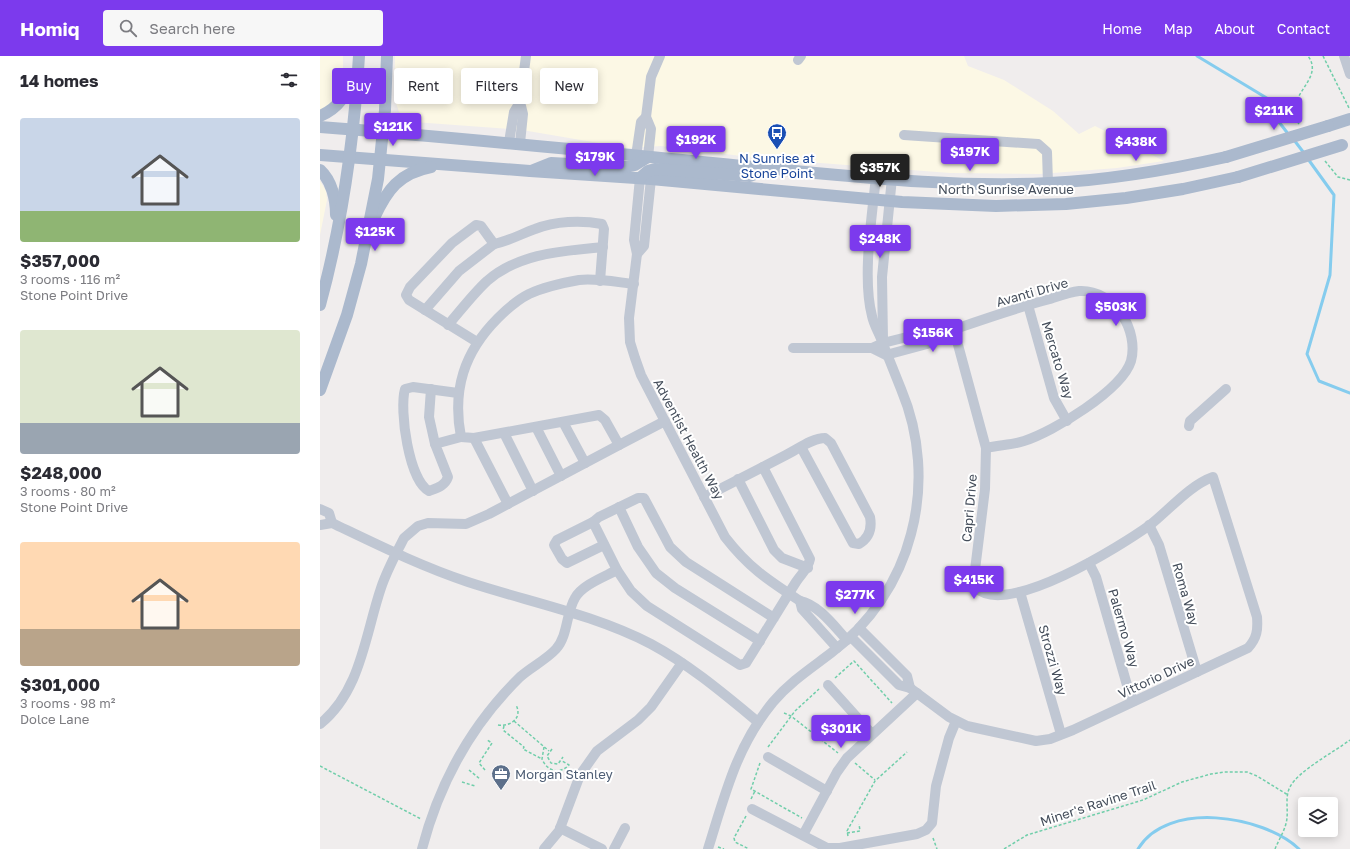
<!DOCTYPE html>
<meta charset="utf-8">
<style>
body{margin:0;font-family:"Golos Text",sans-serif;background:#f7f7f7;color:#2b2b33;height:100vh;display:flex;flex-direction:column;font-size:15px;white-space:nowrap}
*{box-sizing:border-box;margin:0}
p{font-size:13px;color:#7c7c81}
.icon{flex:none;width:22px;height:22px;fill:none;stroke:currentColor;stroke-width:2;stroke-linecap:round;stroke-linejoin:round}
.map{position:relative;flex:1;overflow:hidden}
.drawer{display:flex;flex-direction:column;background:#fff;width:320px}
.drawer>*{flex:none}
.top-card{position:absolute;left:12px;top:12px;width:380px;height:36px;display:flex;gap:8px}
.controls{position:absolute;left:978px;top:741px;display:grid;gap:8px}
.controls a{display:grid;place-items:center;width:40px;height:40px;border-radius:4px;background:#fff;box-shadow:0 2px 10px #0003;font-size:20px}
.price{position:absolute;translate:-50% -34px;padding:0 9px;border-radius:4px;background:#7c3aed;color:#fff;font-size:13px;line-height:26px;filter:drop-shadow(0 1px 2px #0008)}
.price::after{content:'';position:absolute;left:50%;top:24px;width:12px;height:9px;margin-left:-6px;background:inherit;clip-path:polygon(0 0,100% 0,50% 100%)}
.price.current{background:#222;color:#fff}
ul{padding:0;list-style:none}
li{display:grid;align-content:center;gap:8px;height:212px;padding:0 20px}
li span{display:grid;place-items:center;height:124px;border-radius:4px;color:#555}
li>.icon{margin-inline-start:auto}
span .icon{width:72px;height:72px;fill:#fffc;stroke-width:1}
li b{font-size:17px}
h2{display:flex;justify-content:space-between;align-items:center;height:48px;padding:0 20px;font-size:17px}
.tag{padding:0 14px;border-radius:4px;background:#fff;box-shadow:0 2px 10px #0003;font-size:14px;line-height:36px}
.tag.current{background:#7c3aed;color:#fff}
header{display:flex;align-items:center;gap:24px;box-sizing:border-box;height:56px;padding:0 20px;background:#7c3aed;color:#fff}
header strong{font-size:19px}
nav{display:flex;gap:22px;margin-inline-start:auto;font-size:14px}
.search{width:280px;height:36px;background:#f7f7f7;display:flex;align-items:center;gap:10px;box-sizing:border-box;padding:0 14px;border-radius:4px;color:#7c7c81;font-size:15px}
main{display:flex;flex:1;min-height:0}
.map>svg:first-child{display:block}
.commercial{fill:#fcf8e5}
.lines{fill:none;stroke-linecap:round;stroke-linejoin:round}
.stream{stroke:#85ccee;stroke-width:3}
.path{stroke:#70ceaa;stroke-width:1.5;stroke-dasharray:3 2;stroke-linecap:butt}
.minor{stroke:#c0c7d3;stroke-width:10}
.major{stroke:#abb9cd;stroke-width:12}
.major-bridge{stroke:#abb9cd;stroke-width:12}
.labels{text-anchor:middle;dominant-baseline:central;stroke-width:4;stroke-linejoin:round;paint-order:stroke}
.transit-label{font-size:13px;fill:#164399;stroke:#fff}
.street-label{font-size:13px;fill:#454e5b;stroke:#fff}
.service-label{font-size:13px;fill:#4e5e75;stroke:#fff;text-anchor:start}
</style>
<header>
<strong>Homiq</strong>
<div class="search"><svg class="icon" aria-label="search" viewBox="0 0 24 24"><circle cx="10" cy="10" r="6"/><path d="M15 15l6 6"/></svg>Search here</div>
<nav><a>Home</a><a>Map</a><a>About</a><a>Contact</a></nav>
</header>
<main>
<section class="drawer">
<h2>14 homes<svg class="icon" aria-label="filters" viewBox="0 0 24 24"><path d="M4 7h16M4 17h16"/><circle cx="9" cy="7" r="2"/><circle cx="15" cy="17" r="2"/></svg></h2>
<ul>
<li><span style="background:linear-gradient(#c9d6e8 75%,#8fb573 0)"><svg class="icon" aria-label="home" viewBox="0 0 24 24"><path d="M3 11l9-7 9 7M6 9v11h12V9"/></svg></span><div><b>$357,000</b><p>3 rooms · 116 m²</p><p>Stone Point Drive</p></div></li>
<li><span style="background:linear-gradient(#dfe7d0 75%,#9aa5b1 0)"><svg class="icon" aria-label="home" viewBox="0 0 24 24"><path d="M3 11l9-7 9 7M6 9v11h12V9"/></svg></span><div><b>$248,000</b><p>3 rooms · 80 m²</p><p>Stone Point Drive</p></div></li>
<li><span style="background:linear-gradient(#ffd9b3 70%,#b9a48a 0)"><svg class="icon" aria-label="home" viewBox="0 0 24 24"><path d="M3 11l9-7 9 7M6 9v11h12V9"/></svg></span><div><b>$301,000</b><p>3 rooms · 98 m²</p><p>Dolce Lane</p></div></li>
</ul>
</section>
<div class="map">
<svg width="1030" height="793" viewBox="0 0 1030 793">
<rect width="100%" height="100%" fill="#f0eded"/>
<g class="commercial">
<polygon points="0,0 23,0 23,38 0,58"/>
<polygon points="75,0 644,0 648,10 684,24 733,55 759,78 775,70 844,105 797,112 720,118 630,117 437,102 341,90 308,92 202,74 94,66 79,56 74,41"/>
<polygon points="0,125 6,135 7,144 0,179"/>
</g>
<g class="lines">
<g class="stream">
<polyline points="877,0 950,44 959,66 969,79"/>
<polyline points="974,84 984,97"/>
<polyline points="988,103 1014,139 1010,219 987,298 999,325 1030,337"/>
<path d="M818,793C847,744 943,759 979,793"/>
</g>
<g class="path">
<polyline points="1003,0 1029,52"/>
<path d="M979,68C961,40 1006,24 988,0"/>
<polyline points="1005,105 1018,121 1030,124"/>
<polyline points="515,622 534,605 572,647"/>
<polyline points="464,657 471,660 518,697"/>
<polyline points="194,665 229,695"/>
<path d="M178,669C190,671 203,662 196,649"/>
<polyline points="184,670 183,674 204,691 203,693 222,703"/>
<path d="M224,691L222,703C227,715 239,719 249,709L242,705"/>
<polyline points="448,691 475,655 499,633"/>
<polyline points="232,693 227,700 231,707 238,708 243,701"/>
<polyline points="440,707 431,733 482,762"/>
<polyline points="535,707 555,724"/>
<polyline points="0,710 101,763"/>
<polyline points="149,714 160,723"/>
<polyline points="165,714 159,707 172,687 167,684"/>
<polyline points="142,726 155,730"/>
<polyline points="431,743 435,735"/>
<polyline points="426,760 414,782 415,786 429,793"/>
<polyline points="527,777 540,775 539,768"/>
<polyline points="528,780 527,775 555,725 587,696"/>
<polyline points="613,782 617,793"/>
<polyline points="398,791 404,793"/>
<polyline points="684,793 707,779 823,744 862,726 891,718 904,716 927,716 937,720 968,739"/>
<path d="M955,793C959,783 966,773 967,762C968,752 965,740 970,731C978,715 1014,696 1030,684"/>
</g>
<g class="minor">
<polyline points="1024,0 1030,18"/>
<polyline points="478,4 481,0"/>
<polyline points="584,79 718,88 727,96 728,127"/>
<polyline points="189,86 194,56 200,46"/>
<polyline points="200,87 203,58 200,46 206,0"/>
<polyline points="316,100 321,66 326,61"/>
<polyline points="328,101 331,73 326,61 331,21 340,0"/>
<polyline points="320,122 314,184 317,198 324,190 331,123"/>
<path d="M317,198L309,262L310,286L315,302L321,319L405,481C429,512 448,524 480,545"/>
<path d="M314,228C296,226 276,222 259,224C242,227 224,231 209,238C197,244 187,253 178,262C144,296 132,334 141,381L154,382L279,359L285,364L299,389L345,365"/>
<polyline points="708,249 734,342 747,365"/>
<polyline points="105,254 139,215 174,188"/>
<path d="M128,269C141,254 153,238 167,225C199,197 243,195 283,191"/>
<polyline points="563,284 562,221 572,122"/>
<path d="M157,286L89,244L86,239L90,231L132,187L156,169L161,170L174,188C189,185 201,178 215,173C235,165 261,164 282,168L284,173L280,225"/>
<polyline points="473,292 552,292 563,287 603,277 615,280"/>
<path d="M552,292L566,299L607,288L615,280C653,267 691,253 730,243C739,240 750,236 759,235C778,234 792,245 802,259C811,272 815,290 811,305C802,334 733,376 704,385C692,389 678,389 666,392"/>
<polyline points="111,333 109,361 115,388"/>
<path d="M138,337L93,331L85,333C79,354 89,425 109,435C117,432 125,430 128,421L115,388L141,381"/>
<polyline points="243,366 265,407"/>
<polyline points="869,370 870,365 906,333"/>
<polyline points="216,371 241,420"/>
<polyline points="184,377 213,435"/>
<polyline points="154,382 188,448"/>
<path d="M443,411L490,503C488,513 481,518 476,526C459,553 443,580 426,607L420,609L327,550L311,535L297,514L273,466L279,461L318,442H324L350,491L366,506L454,562"/>
<polyline points="418,423 454,494 462,502 488,512"/>
<path d="M384,441C412,427 439,413 466,399C478,393 492,382 505,382L511,387L550,461C552,472 549,482 539,488L533,487L481,391"/>
<polyline points="299,451 318,491 336,517 355,532 440,585"/>
<polyline points="0,453 9,457 12,467"/>
<polyline points="273,466 237,484 234,489 242,503 247,507 284,489"/>
<path d="M0,469L12,467C56,488 100,510 148,526C209,546 273,558 331,588C370,609 404,638 438,666"/>
<polyline points="829,469 839,489 877,616"/>
<polyline points="769,507 776,521 809,636 814,645"/>
<polyline points="700,536 741,678"/>
<polyline points="539,572 587,620 590,632"/>
<path d="M531,581L579,629L590,632L629,661L647,670L716,685L730,683L753,674L928,592C937,582 938,574 937,561L893,421C870,429 849,454 830,469C802,489 687,562 656,532L654,522L665,433L666,392L634,274"/>
<path d="M517,592L482,553L480,545C499,549 514,570 527,584"/>
<polyline points="508,629 552,678"/>
<path d="M0,668C41,635 45,579 61,532C67,514 76,498 84,482L98,470L108,467L146,468L169,458L299,389"/>
<polyline points="448,701 507,735"/>
<polyline points="432,753 507,792 520,792 597,778 606,774 612,767 616,730 629,682 636,665"/>
<polyline points="240,772 282,793"/>
<polyline points="483,779 517,716 527,702 597,637"/>
<path d="M102,793C119,728 152,668 200,621C211,611 226,604 236,593C248,580 246,557 255,542C262,529 284,521 297,514"/>
<polyline points="224,793 239,775 260,719 277,695 318,664 331,651 362,607"/>
<polyline points="294,793 305,772"/>
<path d="M388,793C405,739 416,691 453,646C470,626 490,613 511,597C550,568 579,525 591,478C604,430 600,378 581,333C575,318 569,303 563,288C560,278 554,270 552,260C542,222 552,160 556,121"/>
</g>
<g class="major">
<path d="M0,60C19,52 27,38 34,19"/>
<polyline points="1008,70 1030,63"/>
<path d="M0,71C145,82 289,97 433,111C531,120 631,132 730,127C789,124 848,114 906,101"/>
<polyline points="0,99 210,115 331,123 582,146 676,150 746,148 806,142 863,133 918,121"/>
<path d="M0,114C12,125 16,144 16,159"/>
<polyline points="211,115 231,107 306,111 315,109 328,101"/>
<polyline points="320,122 328,115 335,113 430,120 448,113"/>
<path d="M54,162C67,134 79,117 111,111"/>
<path d="M0,249C22,168 34,84 39,0"/>
<polyline points="0,334 27,259 41,208 58,123 65,54 67,0"/>
</g>
<g class="major-bridge">
<polyline points="906,101 1008,70"/>
<polyline points="918,121 1022,89"/>
</g>
</g>
<defs>
<symbol id="bus-pin" viewBox="-11 -11 22 30"><path d="M0 17L-7.5 6A9.5 9.5 0 1 1 7.5 6Z" fill="#1a4fb4" stroke="#fff"/><path d="M-5-6H5V4H4V6H2V4H-2V6H-4V4H-5ZM-3.5-4V0h7V-4ZM-3.5 1.2v1.5H-2V1.2ZM2 1.2v1.5H3.5V1.2Z" fill="#fff"/></symbol>
<symbol id="office-pin" viewBox="-11 -11 22 30"><path d="M0 17L-7.5 6A9.5 9.5 0 1 1 7.5 6Z" fill="#5c6f8a" stroke="#fff"/><path d="M-6-3h4V-5.5h4V-3h4V5H-6ZM-1-4.5V-3h2v-1.5ZM-6 0V1H6V0Z" fill="#fff"/></symbol>
</defs>
<g fill-rule="evenodd">
<use href="#bus-pin" x="446" y="66" width="22" height="30"/>
<use href="#office-pin" x="170" y="707" width="22" height="30"/>
</g>
<g class="labels">
<g class="transit-label">
<text x="457" y="102">N Sunrise at<tspan x="457" dy="15">Stone Point</tspan></text>
</g>
<g class="street-label">
<text x="686" y="133">North Sunrise Avenue</text>
<text transform="translate(712 236) rotate(-16)">Avanti Drive</text>
<text transform="translate(738 304) rotate(73)">Mercato Way</text>
<text transform="translate(369 383) rotate(62)">Adventist Health Way</text>
<text transform="translate(649 452) rotate(-85)">Capri Drive</text>
<text transform="translate(866 538) rotate(74)">Roma Way</text>
<text transform="translate(804 572) rotate(74)">Palermo Way</text>
<text transform="translate(733 604) rotate(74)">Strozzi Way</text>
<text transform="translate(836 621) rotate(-25)">Vittorio Drive</text>
<text transform="translate(778 747) rotate(-18)">Miner's Ravine Trail</text>
</g>
<g class="service-label">
<text x="195" y="718">Morgan Stanley</text>
</g>
</g>
</svg>
<div class="controls">
<a><svg class="icon" aria-label="layers" viewBox="0 0 24 24"><path d="M12 4l9 5-9 5-9-5zM3 14l9 5 9-5"/></svg></a>
</div>
<b class="price" style="left:954px;top:75px">$211K</b>
<b class="price" style="left:73px;top:91px">$121K</b>
<b class="price" style="left:376px;top:104px">$192K</b>
<b class="price" style="left:816px;top:106px">$438K</b>
<b class="price" style="left:650px;top:116px">$197K</b>
<b class="price" style="left:275px;top:121px">$179K</b>
<b class="price current" style="left:560px;top:132px">$357K</b>
<b class="price" style="left:55px;top:196px">$125K</b>
<b class="price" style="left:560px;top:203px">$248K</b>
<b class="price" style="left:796px;top:271px">$503K</b>
<b class="price" style="left:613px;top:297px">$156K</b>
<b class="price" style="left:654px;top:544px">$415K</b>
<b class="price" style="left:535px;top:559px">$277K</b>
<b class="price" style="left:521px;top:693px">$301K</b>
<div class="top-card">
<a class="tag current">Buy</a>
<a class="tag">Rent</a>
<a class="tag">Filters</a>
<a class="tag">New</a>
</div>
</div>
</main>
